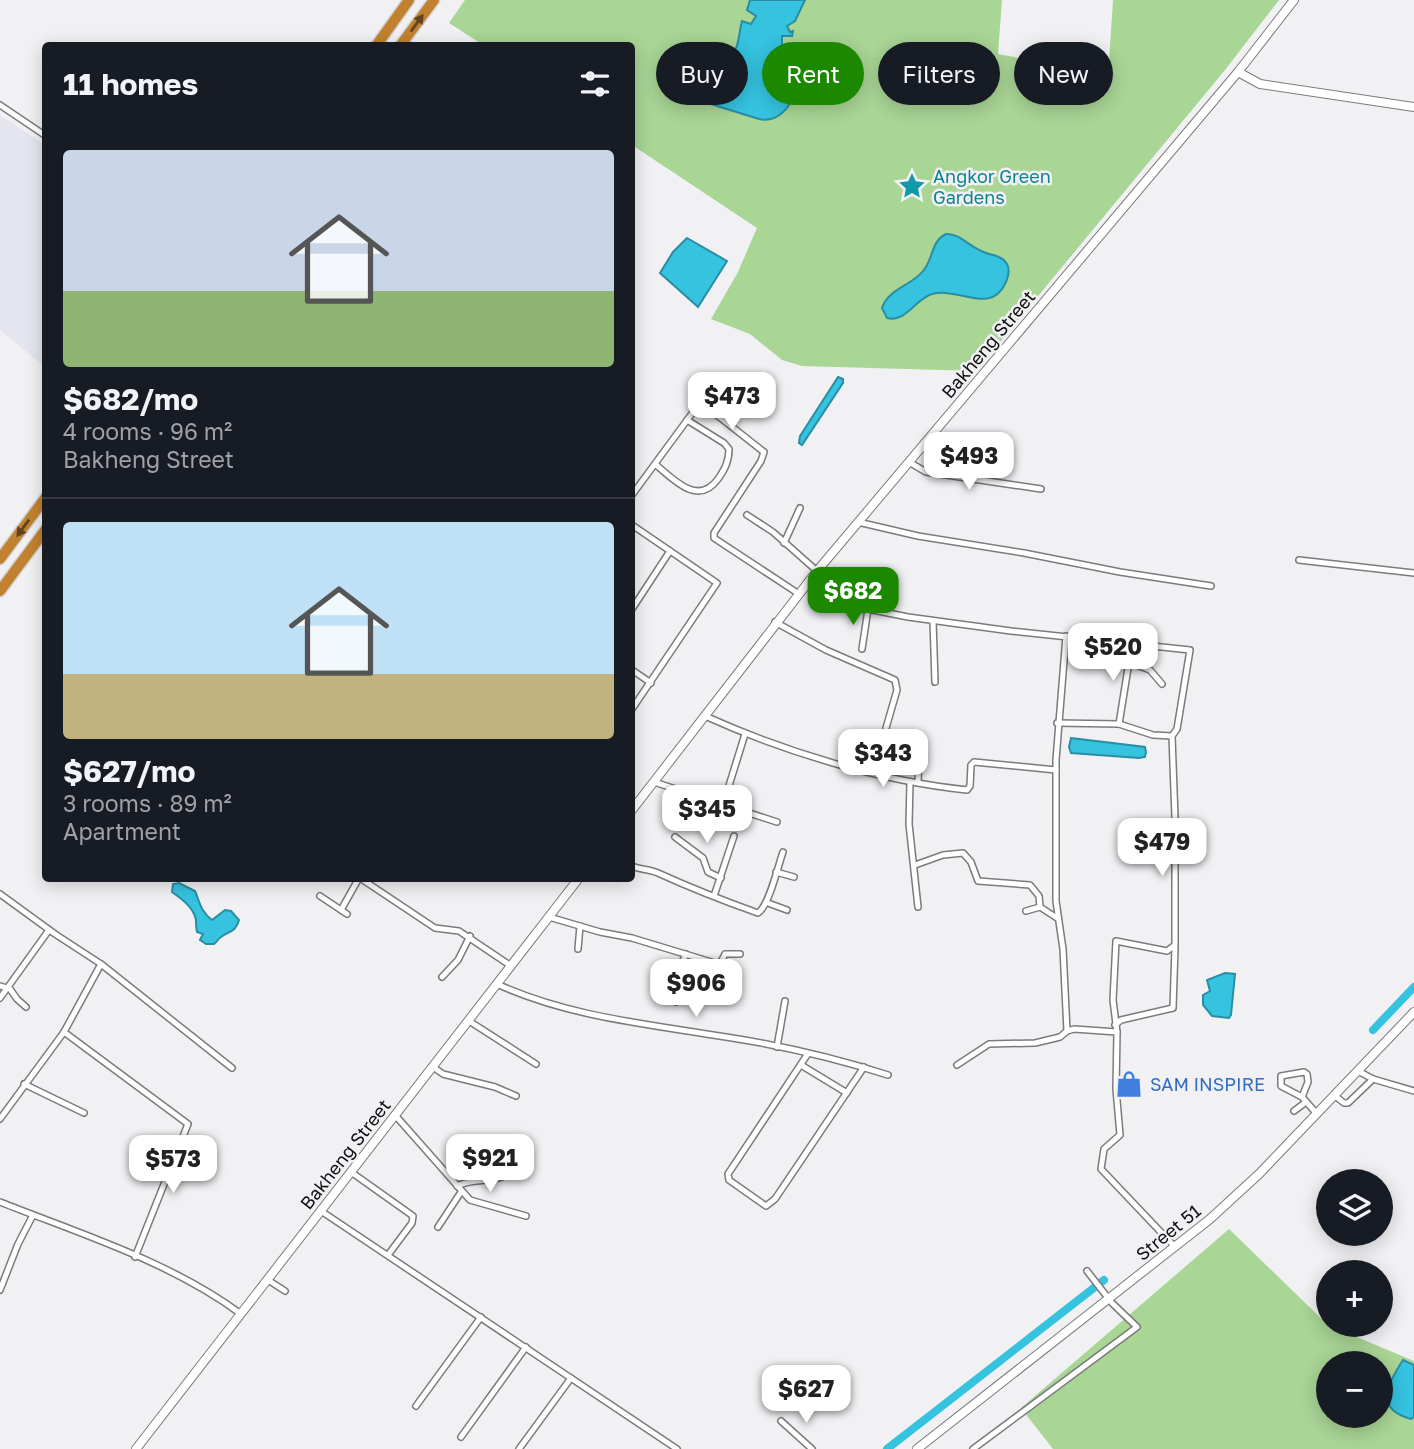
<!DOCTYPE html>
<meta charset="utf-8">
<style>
body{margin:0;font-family:"Golos Text",sans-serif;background:#20242c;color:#f1f3f6;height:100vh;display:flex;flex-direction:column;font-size:26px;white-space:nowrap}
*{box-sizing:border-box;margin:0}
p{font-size:23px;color:#9ea1a6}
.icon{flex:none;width:38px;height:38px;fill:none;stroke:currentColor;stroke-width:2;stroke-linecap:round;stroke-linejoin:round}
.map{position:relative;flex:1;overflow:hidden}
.panel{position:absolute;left:42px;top:42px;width:593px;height:840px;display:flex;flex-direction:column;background:#171b24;border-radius:7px;box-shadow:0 4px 18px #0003}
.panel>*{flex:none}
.guide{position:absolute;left:656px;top:42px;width:653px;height:63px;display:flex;gap:14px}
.controls{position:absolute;left:1316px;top:1169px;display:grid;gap:14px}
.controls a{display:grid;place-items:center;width:77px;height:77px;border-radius:50%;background:#171b24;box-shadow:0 4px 18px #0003;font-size:35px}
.price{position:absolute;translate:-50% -60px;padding:0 16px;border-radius:14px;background:#fff;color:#222;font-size:23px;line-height:46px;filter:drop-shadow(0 2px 4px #0008)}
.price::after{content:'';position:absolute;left:50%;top:42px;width:21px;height:16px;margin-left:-10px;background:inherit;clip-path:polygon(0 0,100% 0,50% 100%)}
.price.current{background:#1c8800;color:#fff}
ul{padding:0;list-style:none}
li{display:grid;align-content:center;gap:14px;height:371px;padding:0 21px}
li+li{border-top:2px solid #363941}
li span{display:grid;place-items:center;height:217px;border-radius:7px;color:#555}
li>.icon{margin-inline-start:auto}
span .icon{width:126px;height:126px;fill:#fffc;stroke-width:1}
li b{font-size:30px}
h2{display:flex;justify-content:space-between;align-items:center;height:84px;padding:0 21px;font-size:30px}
.tag{padding:0 24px;border-radius:32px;background:#171b24;box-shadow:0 4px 18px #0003;font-size:24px;line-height:63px}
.tag.current{background:#1c8800;color:#fff}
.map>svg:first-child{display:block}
.built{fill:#e5e5ef}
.green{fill:#a9d595;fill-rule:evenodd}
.water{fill:#35c3e0;stroke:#2a8da2;stroke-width:2}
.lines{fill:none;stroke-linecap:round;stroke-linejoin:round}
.canal{stroke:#35c3e0;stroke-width:8}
.street-casing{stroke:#7b7b7e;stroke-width:8}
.secondary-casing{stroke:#7b7b7e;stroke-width:10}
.highway-casing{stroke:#cfcfd0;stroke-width:13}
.street{stroke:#fff;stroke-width:5}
.secondary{stroke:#fff;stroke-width:8}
.highway{stroke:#c2812e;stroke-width:10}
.oneway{fill:#60431f}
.labels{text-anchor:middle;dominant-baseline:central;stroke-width:5;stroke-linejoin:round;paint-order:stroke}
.culture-label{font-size:18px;fill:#0d838f;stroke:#f1f1f4;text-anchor:start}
.street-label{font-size:18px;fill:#101012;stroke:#f1f1f4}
.shop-label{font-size:18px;fill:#366cbe;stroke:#f1f1f4;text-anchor:start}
</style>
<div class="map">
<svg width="1414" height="1449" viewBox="0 0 1414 1449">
<rect width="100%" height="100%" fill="#f1f1f4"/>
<polygon class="built" points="0,115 45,145 45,367 0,330"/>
<g class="green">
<polygon points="465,0 1002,0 998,54 1051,64 1056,57 1109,62 1113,0 1279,0 1225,70 976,371 802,366 782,360 750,334 711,319 738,272 757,228 632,145 632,46 483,45 449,23"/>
<path d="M1229,1229L1328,1325L1414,1361V1449H1053L1021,1408ZM1328,1363H1381V1416H1328Z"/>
</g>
<g class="water">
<path d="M750,0H805L795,21L787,26L790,32L793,31L792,36H782V48L787,49V57L792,58L793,49L795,50V66H785V76L795,77C799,98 782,124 759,119L675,93C656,83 654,73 667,55L684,53L728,58C740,50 738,35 742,21L751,24L756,16L747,10Z"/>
<path d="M946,234C961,233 970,249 989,254C995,255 1003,257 1007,264C1010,270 1008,278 1005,284C990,315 959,287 932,294C915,299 906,323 887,318L882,308C888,289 911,286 923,271C934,259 930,242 946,234Z"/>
<polygon points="687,238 727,261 698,307 660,273 673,252"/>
<polygon points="838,377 843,379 843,383 802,445 799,443 800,436"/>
<polygon points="1071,738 1145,747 1146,752 1145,757 1139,758 1071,753 1069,747"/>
<path d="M179,883L195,891C200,903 201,912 212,920L225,910L231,911L239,920C236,932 229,931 221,937C218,939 217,942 214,944H206L200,940L203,934L197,932C196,928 196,924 196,920C194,908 182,899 172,892L173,884Z"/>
<polygon points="1225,973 1235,974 1231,1015 1229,1018 1212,1016 1203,1005 1203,995 1210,991 1207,980"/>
<path d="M1403,1360L1414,1365V1417L1411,1419C1373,1409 1388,1383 1403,1360Z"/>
</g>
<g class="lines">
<g class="canal">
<polyline points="1373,1030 1414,987"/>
<polyline points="887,1449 1104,1280"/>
</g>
<defs>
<g id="street">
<polyline points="0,105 46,136"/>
<polyline points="909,462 926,472 1041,489"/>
<path d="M655,464C673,479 698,507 718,479C725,469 729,461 729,449L724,443L687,420"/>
<polyline points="632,495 696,408 703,404 764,452 761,461 714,533 714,538 799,594"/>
<polyline points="747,515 773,532 817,571"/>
<polyline points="858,522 918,536 1024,553 1120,572 1211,586"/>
<polyline points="632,525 717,583 632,709"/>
<polyline points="784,543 800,508"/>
<polyline points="1299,560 1414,573"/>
<polyline points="808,581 868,609 908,617 1011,631 1190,650 1177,729 1172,736 1175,818 1175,945 1167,951 1116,941 1113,1000 1117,1032"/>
<polyline points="632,609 670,551"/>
<polyline points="933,621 935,682"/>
<polyline points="775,622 826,650 895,680 897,690 886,728"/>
<polyline points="1066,636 1056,760 1056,901 1063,949 1067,1031"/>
<polyline points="862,649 868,609"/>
<polyline points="1129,662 1150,670 1162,684"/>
<polyline points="632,670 651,683"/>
<path d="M705,716C785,752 880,781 967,790L970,786L971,765L974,762L1056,770"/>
<polyline points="1057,723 1119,724 1153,735 1172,736"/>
<polyline points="1119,724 1129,662 1127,642"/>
<polyline points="654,782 777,822"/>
<polyline points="910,782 909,824 918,907"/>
<polyline points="918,783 919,751"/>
<polyline points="723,805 745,734"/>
<polyline points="675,837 703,858 708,872 721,878"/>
<polyline points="915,865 943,855 963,853 971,862 978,881 1030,885 1039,896 1040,907"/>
<path d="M632,866C641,870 649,869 658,873C691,888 724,901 758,913C769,906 778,866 783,852"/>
<polyline points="776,872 794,877"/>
<polyline points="360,878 435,928 459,931 511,966"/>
<polyline points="0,894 55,934 101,964 232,1068"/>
<polyline points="320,896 347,914"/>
<polyline points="714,896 734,836"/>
<polyline points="768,903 787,910"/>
<polyline points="341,910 359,878"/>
<polyline points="1026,911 1040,907 1057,918"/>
<polyline points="549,917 600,932 632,938 731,968"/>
<polyline points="578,949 580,926"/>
<polyline points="719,966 725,954 740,954"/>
<polyline points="442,977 458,960 470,936"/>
<path d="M497,984C569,1017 648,1024 726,1037C778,1045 838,1059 888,1075"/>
<polyline points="0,986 10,989 17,999 26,1007"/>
<polyline points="0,998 49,930"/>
<polyline points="676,1002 681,965 686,954"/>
<polyline points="469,1021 536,1064"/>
<polyline points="1115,1025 1121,1020 1173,1008 1175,947"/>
<polyline points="64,1032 188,1124 135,1257"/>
<polyline points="777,1047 785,1001"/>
<polyline points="807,1055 728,1174 729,1180 766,1206 775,1199 864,1067"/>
<polyline points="801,1065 847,1093"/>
<polyline points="957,1065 989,1044 1035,1043 1060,1037 1067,1031 1074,1029 1117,1032 1116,1089 1120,1135 1104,1149 1101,1169 1175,1247"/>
<polyline points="433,1067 443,1074 495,1087 516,1096"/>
<polyline points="1358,1071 1373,1079 1414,1091"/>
<polyline points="24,1084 84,1113"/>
<polyline points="1334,1095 1344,1103 1348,1103 1373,1079"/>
<polyline points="1302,1097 1308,1082 1307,1074 1304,1072 1281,1076 1281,1086 1302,1097 1317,1114"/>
<polyline points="1294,1111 1306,1102"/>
<polyline points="395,1115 470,1200 526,1216"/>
<polyline points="0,1119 64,1032 101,964"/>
<polyline points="351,1172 413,1216 412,1223 388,1255"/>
<path d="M457,1186C474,1177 491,1184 508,1174"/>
<path d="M0,1202C81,1234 171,1262 241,1314"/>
<polyline points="321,1211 677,1449"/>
<polyline points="438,1227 461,1192"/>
<polyline points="268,1280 285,1291"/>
<polyline points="0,1290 18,1244 33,1215"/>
<polyline points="416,1406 481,1317"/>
<polyline points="781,1421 812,1449"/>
<polyline points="461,1437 526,1347"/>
<polyline points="519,1449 571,1378"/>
<polyline points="973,1449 1137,1327 1112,1303 1087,1271"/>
</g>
<g id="secondary">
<polyline points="1238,72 1260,84 1414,107"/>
<polyline points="632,810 817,571 1238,72 1294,0"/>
<polyline points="136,1449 579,878"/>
<polyline points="917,1449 1210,1219 1259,1174 1414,1012"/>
</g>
<g id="highway">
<polyline points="376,46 409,0"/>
<polyline points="400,46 434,0"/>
<polyline points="0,559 46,497"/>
<polyline points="0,591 46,529"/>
</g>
</defs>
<use href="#street" class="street-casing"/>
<use href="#secondary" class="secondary-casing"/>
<use href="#highway" class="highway-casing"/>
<use href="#street" class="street"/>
<use href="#secondary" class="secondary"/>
<use href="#highway" class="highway"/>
</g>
<defs><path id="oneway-solid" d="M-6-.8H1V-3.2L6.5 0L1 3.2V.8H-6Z" transform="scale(1.75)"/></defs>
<g class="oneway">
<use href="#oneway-solid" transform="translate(417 23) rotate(-54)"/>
<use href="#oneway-solid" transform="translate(23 528) rotate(126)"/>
</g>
<defs>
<symbol id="sight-bare" viewBox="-9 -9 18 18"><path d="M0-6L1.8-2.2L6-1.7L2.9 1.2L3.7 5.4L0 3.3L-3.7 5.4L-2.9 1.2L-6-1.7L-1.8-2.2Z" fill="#0f9aa8" stroke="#f1f1f4" stroke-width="2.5" paint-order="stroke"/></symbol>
<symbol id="shop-bare" viewBox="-9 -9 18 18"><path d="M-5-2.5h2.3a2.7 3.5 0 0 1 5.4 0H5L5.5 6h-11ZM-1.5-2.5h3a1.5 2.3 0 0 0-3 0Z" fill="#3f7fe0" stroke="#f1f1f4" stroke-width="2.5" paint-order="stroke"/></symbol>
</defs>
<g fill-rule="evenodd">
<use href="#sight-bare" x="893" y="167" width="38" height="38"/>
<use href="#shop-bare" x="1110" y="1065" width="38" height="38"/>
</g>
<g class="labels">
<g class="culture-label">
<text x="933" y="176">Angkor Green<tspan x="933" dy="21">Gardens</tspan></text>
</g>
<g class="street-label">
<text transform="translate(988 344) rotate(-50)">Bakheng Street</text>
<text transform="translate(345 1154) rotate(-52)">Bakheng Street</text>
<text transform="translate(1168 1232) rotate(-39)">Street 51</text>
</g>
<g class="shop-label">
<text x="1150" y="1084">SAM INSPIRE</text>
</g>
</g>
</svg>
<div class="controls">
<a><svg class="icon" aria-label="layers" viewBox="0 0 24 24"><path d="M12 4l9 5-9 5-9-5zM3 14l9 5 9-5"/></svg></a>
<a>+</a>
<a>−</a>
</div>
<b class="price" style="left:732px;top:432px">$473</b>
<b class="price" style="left:969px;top:492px">$493</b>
<b class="price current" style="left:853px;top:627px">$682</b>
<b class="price" style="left:1113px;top:683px">$520</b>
<b class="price" style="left:883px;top:789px">$343</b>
<b class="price" style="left:707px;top:845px">$345</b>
<b class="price" style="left:1162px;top:878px">$479</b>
<b class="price" style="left:696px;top:1019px">$906</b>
<b class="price" style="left:490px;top:1194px">$921</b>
<b class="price" style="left:173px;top:1195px">$573</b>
<b class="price" style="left:806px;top:1425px">$627</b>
<div class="guide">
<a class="tag">Buy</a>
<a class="tag current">Rent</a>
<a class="tag">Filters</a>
<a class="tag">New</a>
</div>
<section class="panel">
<h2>11 homes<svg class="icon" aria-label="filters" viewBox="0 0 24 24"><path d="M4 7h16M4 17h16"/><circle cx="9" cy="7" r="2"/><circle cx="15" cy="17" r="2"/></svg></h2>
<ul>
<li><span style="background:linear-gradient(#c9d6e8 65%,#8fb573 0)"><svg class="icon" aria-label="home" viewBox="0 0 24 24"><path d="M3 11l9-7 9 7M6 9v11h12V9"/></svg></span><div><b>$682/mo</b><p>4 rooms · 96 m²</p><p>Bakheng Street</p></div></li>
<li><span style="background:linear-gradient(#bfe0f5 70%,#c2b280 0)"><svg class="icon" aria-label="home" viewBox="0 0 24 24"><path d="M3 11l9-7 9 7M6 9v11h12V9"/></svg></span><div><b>$627/mo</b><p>3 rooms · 89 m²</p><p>Apartment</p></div></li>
</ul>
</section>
</div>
